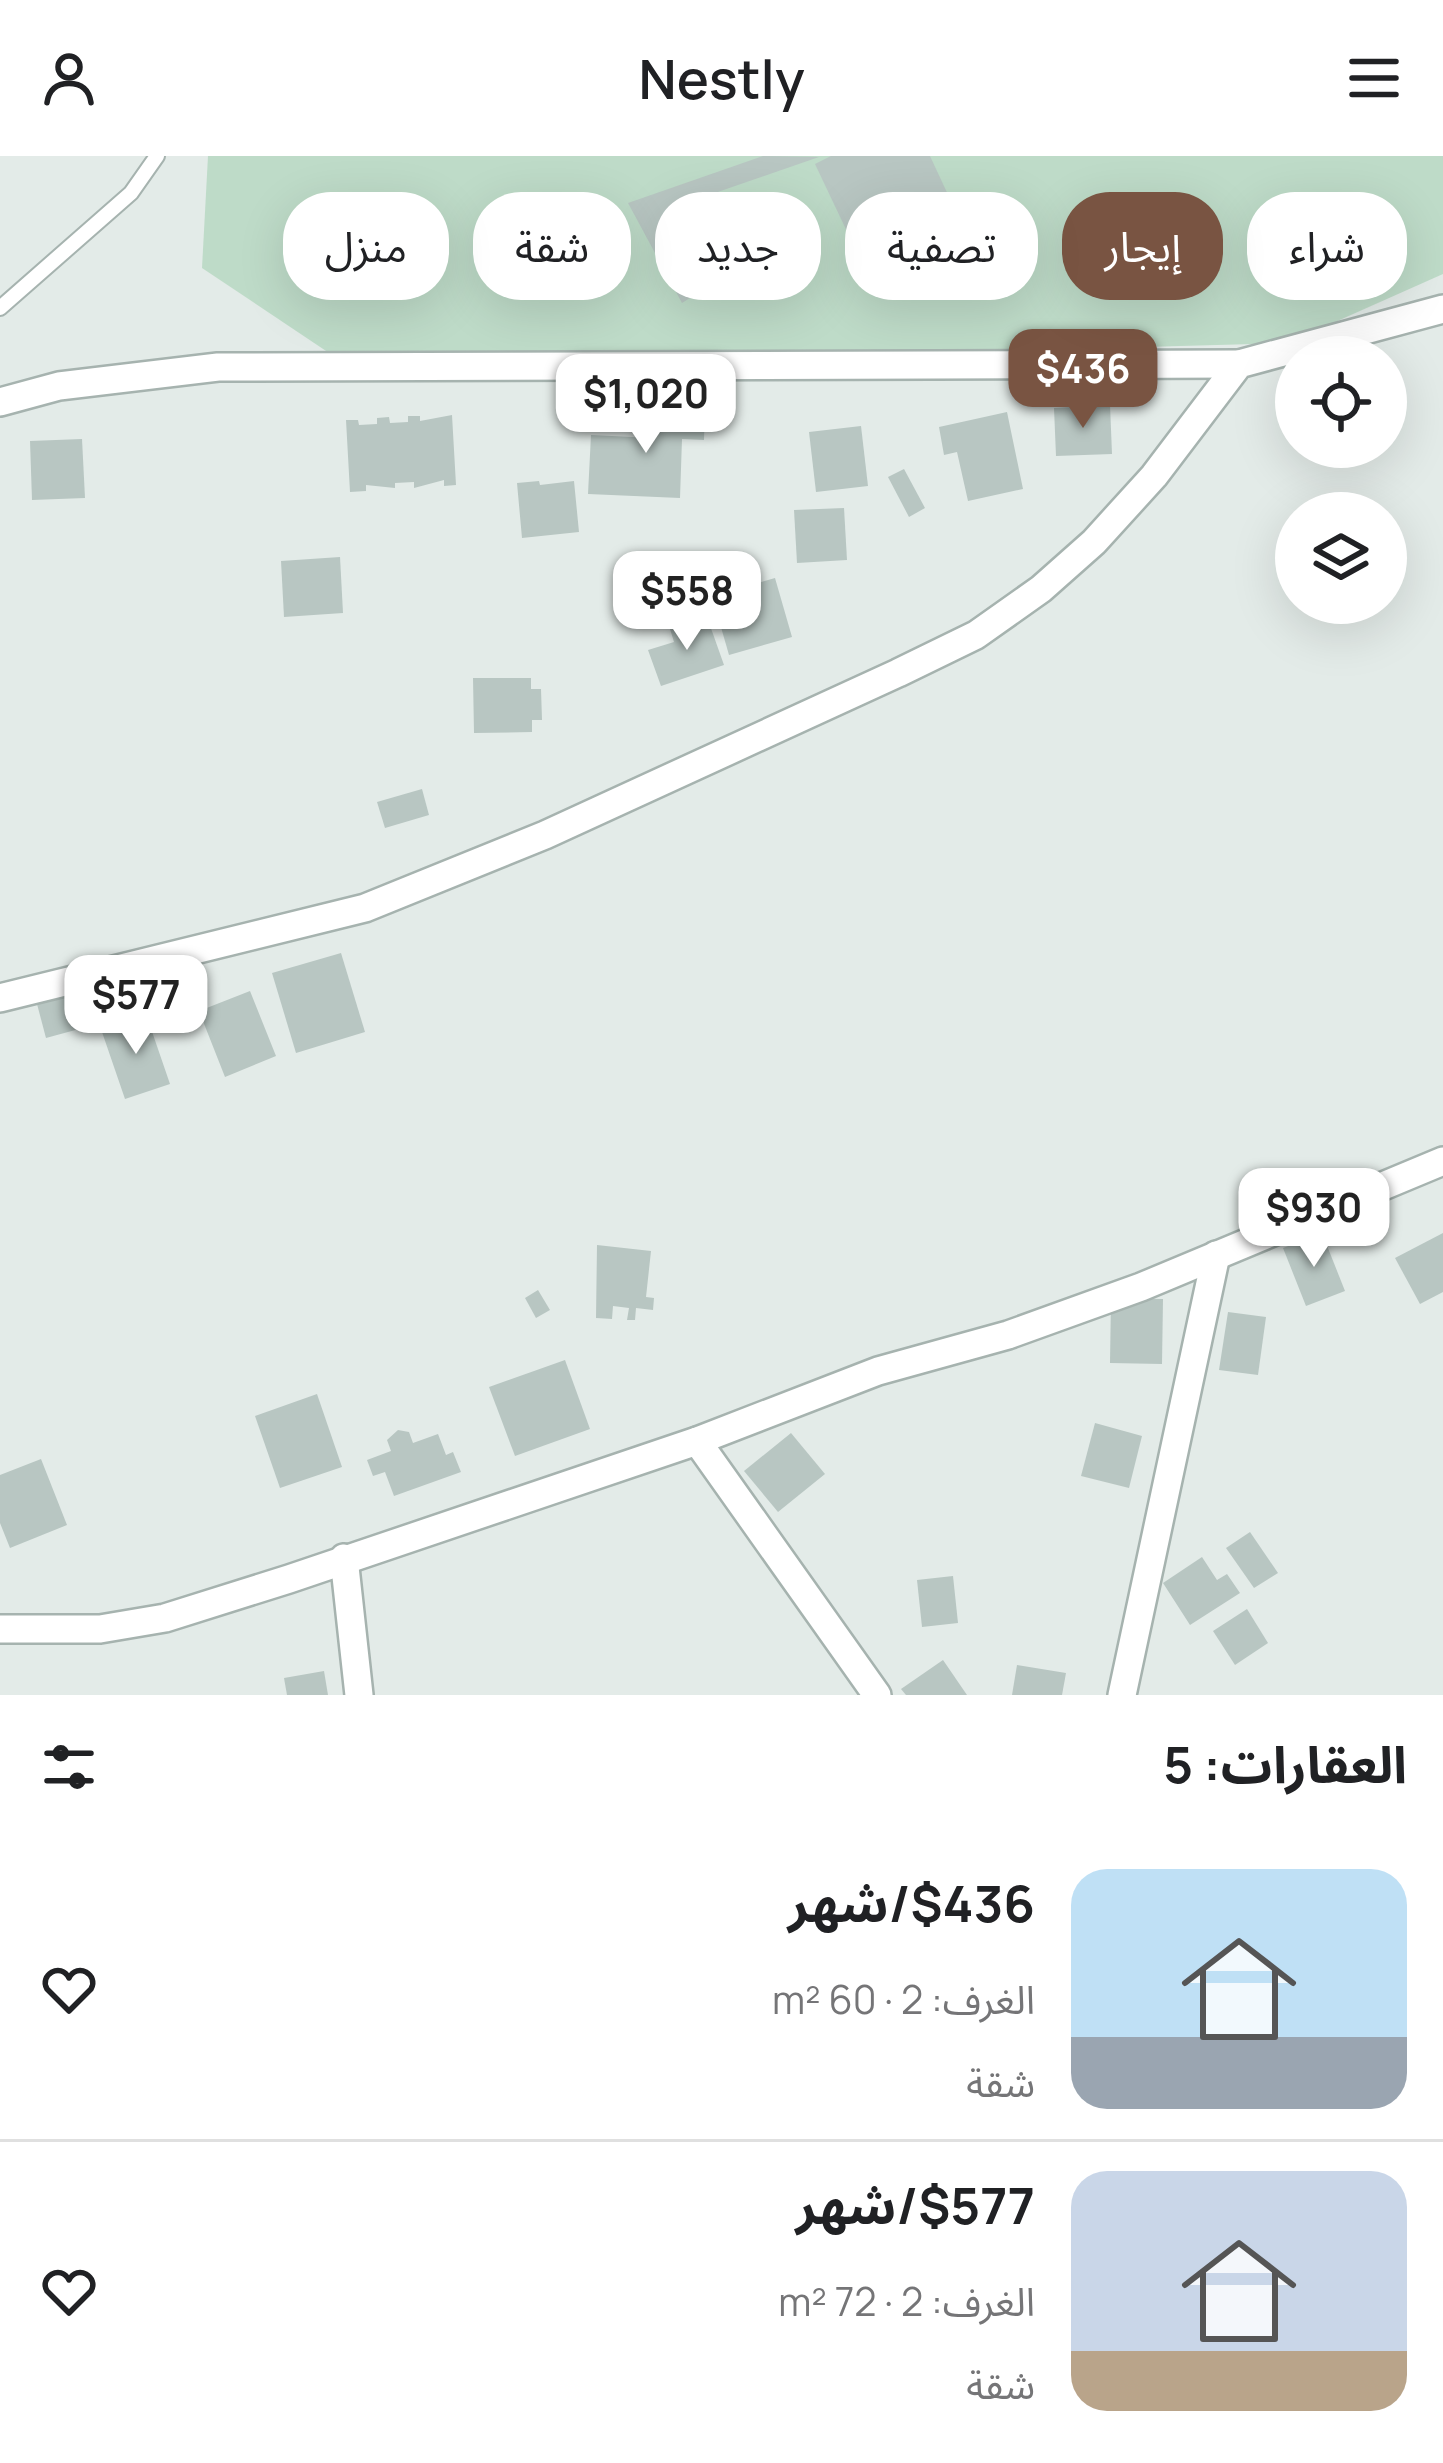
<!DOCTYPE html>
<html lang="ar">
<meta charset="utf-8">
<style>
body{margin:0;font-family:Manrope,"Noto Sans Arabic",sans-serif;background:#f2f2f2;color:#202124;direction:rtl;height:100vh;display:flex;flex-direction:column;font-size:45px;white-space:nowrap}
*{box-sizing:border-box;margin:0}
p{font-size:39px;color:#757577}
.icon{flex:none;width:66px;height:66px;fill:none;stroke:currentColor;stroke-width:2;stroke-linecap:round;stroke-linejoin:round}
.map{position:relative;height:1539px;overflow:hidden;direction:ltr}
.drawer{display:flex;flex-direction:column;background:#fff;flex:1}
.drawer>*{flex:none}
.banner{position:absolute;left:36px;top:36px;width:1371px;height:108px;direction:rtl;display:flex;gap:24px}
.controls{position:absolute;left:1275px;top:180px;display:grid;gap:24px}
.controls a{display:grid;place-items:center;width:132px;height:132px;border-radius:50%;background:#fff;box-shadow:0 12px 48px #0002;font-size:60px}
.price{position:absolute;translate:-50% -102px;padding:0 27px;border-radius:24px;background:#fff;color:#222;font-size:39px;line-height:78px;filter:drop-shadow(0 3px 6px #0008)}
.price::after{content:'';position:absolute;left:50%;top:72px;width:36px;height:27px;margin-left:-18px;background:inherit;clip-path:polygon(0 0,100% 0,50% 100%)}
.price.current{background:#795442;color:#fff}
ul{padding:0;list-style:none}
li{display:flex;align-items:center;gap:36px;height:300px;padding:0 36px}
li+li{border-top:3px solid #e0e0e0}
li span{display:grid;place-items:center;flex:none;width:336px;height:240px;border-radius:36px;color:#555}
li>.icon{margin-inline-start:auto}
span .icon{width:144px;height:144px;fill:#fffc;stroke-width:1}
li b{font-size:51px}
h2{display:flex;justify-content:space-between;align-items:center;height:144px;padding:0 36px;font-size:51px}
.pill{padding:0 42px;border-radius:48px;background:#fff;box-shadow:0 12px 48px #0002;font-size:42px;line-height:108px}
.pill.current{background:#795442;color:#fff}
header{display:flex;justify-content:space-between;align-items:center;height:156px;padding:0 36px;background:#fff;font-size:54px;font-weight:600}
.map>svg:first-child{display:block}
.green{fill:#bedbc8}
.building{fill:#b8c6c2}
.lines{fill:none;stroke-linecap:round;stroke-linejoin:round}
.service-casing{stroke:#a6b3af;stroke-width:18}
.minor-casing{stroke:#a6b3af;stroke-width:32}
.service{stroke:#fff;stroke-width:14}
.minor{stroke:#fff;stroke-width:27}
</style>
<header><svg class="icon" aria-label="menu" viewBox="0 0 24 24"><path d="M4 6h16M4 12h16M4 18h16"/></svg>Nestly<svg class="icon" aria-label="person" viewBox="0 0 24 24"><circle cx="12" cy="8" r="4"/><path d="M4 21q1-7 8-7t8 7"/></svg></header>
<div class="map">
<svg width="1443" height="1539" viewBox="0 0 1443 1539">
<rect width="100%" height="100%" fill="#e3ebe8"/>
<polygon class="green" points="208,0 1443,0 1443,118 1288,187 353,213 202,112"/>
<g class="building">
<polygon points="763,0 819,1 683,48 699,91 729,117 682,147 628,47"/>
<polygon points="831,0 930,0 957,58 860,103 815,8"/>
<polygon points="589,223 652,227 649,270 586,266"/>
<polygon points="683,246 705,246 704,284 682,283 680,342 588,338 591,279 653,282 654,254 683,255"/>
<polygon points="1110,249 1112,298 1056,300 1054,252"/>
<polygon points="1007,256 1023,333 968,345 957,296 944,299 939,271"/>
<polygon points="452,259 456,329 444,330 444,324 414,332 414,326 395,327 395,332 366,329 366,335 350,336 346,264 358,264 359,269 377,268 377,262 389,261 390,267 408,266 408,260 420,260 420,265"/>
<polygon points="861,270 868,330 816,336 809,276"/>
<polygon points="82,283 85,342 32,344 30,285"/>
<polygon points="904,313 925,352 909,361 888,321"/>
<polygon points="539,325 540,329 574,325 579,376 522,382 517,327"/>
<polygon points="844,352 847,404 797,407 794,354"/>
<polygon points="340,401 343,457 284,461 281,405"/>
<polygon points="775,422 792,481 729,499 712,440"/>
<polygon points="707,461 724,509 661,530 648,494 674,486 670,473"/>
<polygon points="473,522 531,522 531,533 541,533 542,564 532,564 532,576 474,577"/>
<polygon points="422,633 429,659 385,672 377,646"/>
<polygon points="341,797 365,876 296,897 272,817"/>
<polygon points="250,835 276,900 225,921 199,855"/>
<polygon points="69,839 79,873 46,882 37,848"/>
<polygon points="129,859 132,866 147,861 170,928 125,943 102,876 118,871 115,864"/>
<polygon points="1322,1077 1345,1135 1306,1150 1283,1092"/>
<polygon points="1443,1077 1443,1136 1420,1148 1395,1102"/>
<polygon points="597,1089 651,1095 646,1141 654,1142 653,1154 636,1152 635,1164 627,1164 629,1152 613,1150 612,1163 596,1162"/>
<polygon points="538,1134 550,1154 536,1162 525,1142"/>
<polygon points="1111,1142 1163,1143 1162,1208 1110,1207"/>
<polygon points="1228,1156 1266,1161 1258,1219 1219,1214"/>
<polygon points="565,1204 590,1273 515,1300 489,1231"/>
<polygon points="317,1238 342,1311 280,1332 255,1260"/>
<polygon points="1095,1267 1142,1280 1129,1332 1081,1320"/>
<polygon points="398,1274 409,1276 413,1287 438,1278 446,1299 453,1296 461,1316 394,1340 385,1316 373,1320 367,1304 391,1295 387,1284"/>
<polygon points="791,1277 825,1318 778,1356 744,1315"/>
<polygon points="41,1303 67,1369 10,1392 0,1367 0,1319"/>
<polygon points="1250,1376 1278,1417 1254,1432 1226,1392"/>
<polygon points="1202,1401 1217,1424 1227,1418 1240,1437 1190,1469 1163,1427"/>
<polygon points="953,1420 958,1467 922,1471 917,1424"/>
<polygon points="1247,1453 1268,1487 1235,1509 1213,1475"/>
<polygon points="943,1504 967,1539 906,1539 901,1533"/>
<polygon points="1017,1509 1066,1517 1062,1539 1012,1539"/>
<polygon points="324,1515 328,1539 287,1539 284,1522"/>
</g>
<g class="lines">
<defs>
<polyline id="service" points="0,152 131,37 157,0"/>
<g id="minor">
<polyline points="0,246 59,230 218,211 1239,208"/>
<polyline points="0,842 365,752 545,679 898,517 976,479 1041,433 1094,386 1154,320 1239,208 1443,153"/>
<polyline points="697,1285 877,1539"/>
<polyline points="344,1402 359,1539"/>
<polyline points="0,1473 100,1473 165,1462 289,1423 697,1285 878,1215 1008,1179 1141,1131 1443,1005"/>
<polyline points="1122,1539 1216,1099"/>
</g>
</defs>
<use href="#service" class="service-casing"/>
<use href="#minor" class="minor-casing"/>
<use href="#service" class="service"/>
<use href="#minor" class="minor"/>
</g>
</svg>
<div class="controls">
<a><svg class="icon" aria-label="locate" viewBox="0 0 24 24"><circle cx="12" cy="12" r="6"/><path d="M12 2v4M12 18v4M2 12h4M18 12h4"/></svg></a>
<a><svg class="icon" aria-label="layers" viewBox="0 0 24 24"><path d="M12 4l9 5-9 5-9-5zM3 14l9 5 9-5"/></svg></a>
</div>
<b class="price current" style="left:1083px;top:275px">$436</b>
<b class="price" style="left:646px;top:300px">$1,020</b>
<b class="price" style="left:687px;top:497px">$558</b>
<b class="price" style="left:136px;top:901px">$577</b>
<b class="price" style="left:1314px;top:1114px">$930</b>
<div class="banner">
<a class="pill">شراء</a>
<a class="pill current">إيجار</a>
<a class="pill">تصفية</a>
<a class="pill">جديد</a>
<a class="pill">شقة</a>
<a class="pill">منزل</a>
</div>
</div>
<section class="drawer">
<h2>العقارات: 5<svg class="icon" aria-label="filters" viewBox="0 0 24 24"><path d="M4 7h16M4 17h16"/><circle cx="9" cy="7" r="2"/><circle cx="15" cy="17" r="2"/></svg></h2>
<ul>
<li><span style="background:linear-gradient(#bfe0f5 70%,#9aa5b1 0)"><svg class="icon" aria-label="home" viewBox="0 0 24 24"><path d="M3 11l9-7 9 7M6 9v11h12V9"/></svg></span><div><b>$436/شهر</b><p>الغرف: 2 · 60 m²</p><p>شقة</p></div><svg class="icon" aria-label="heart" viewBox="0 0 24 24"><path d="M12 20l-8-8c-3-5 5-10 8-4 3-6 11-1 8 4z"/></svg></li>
<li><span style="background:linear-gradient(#c9d6e8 75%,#b9a48a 0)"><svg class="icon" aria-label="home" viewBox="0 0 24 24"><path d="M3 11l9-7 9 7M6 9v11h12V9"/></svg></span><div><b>$577/شهر</b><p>الغرف: 2 · 72 m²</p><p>شقة</p></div><svg class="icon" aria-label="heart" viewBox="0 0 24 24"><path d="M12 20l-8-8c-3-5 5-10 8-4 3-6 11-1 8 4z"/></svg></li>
</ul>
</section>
